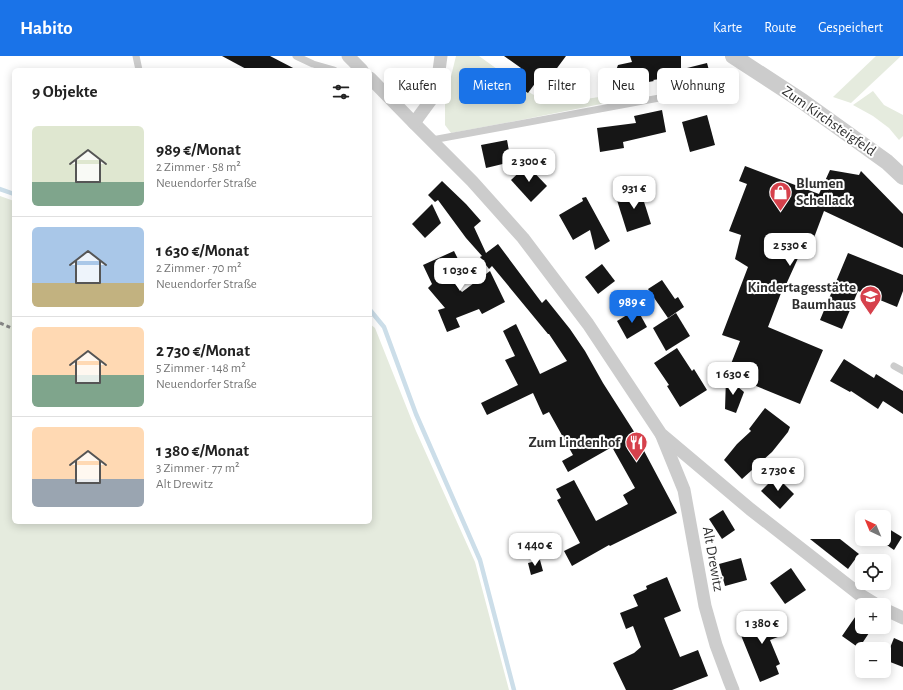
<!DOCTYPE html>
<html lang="de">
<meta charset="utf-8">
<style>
body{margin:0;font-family:"Alegreya Sans",sans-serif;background:#f6f6f6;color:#222;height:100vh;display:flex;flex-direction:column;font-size:15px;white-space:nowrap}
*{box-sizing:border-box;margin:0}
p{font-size:13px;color:#767676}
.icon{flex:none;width:22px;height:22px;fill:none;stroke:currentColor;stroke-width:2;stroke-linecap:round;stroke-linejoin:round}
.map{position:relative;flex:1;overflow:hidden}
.drawer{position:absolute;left:12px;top:12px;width:360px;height:456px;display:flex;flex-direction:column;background:#fff;border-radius:6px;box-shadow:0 2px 10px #0003}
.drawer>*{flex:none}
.hud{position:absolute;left:384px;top:12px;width:380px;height:36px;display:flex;gap:8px}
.needle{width:26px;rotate:316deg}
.fabs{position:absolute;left:855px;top:454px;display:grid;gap:8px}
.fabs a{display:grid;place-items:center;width:36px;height:36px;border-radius:6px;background:#fff;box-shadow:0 2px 10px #0003;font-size:20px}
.price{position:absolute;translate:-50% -34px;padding:0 9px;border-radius:8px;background:#fff;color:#222;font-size:13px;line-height:26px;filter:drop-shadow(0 1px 2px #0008)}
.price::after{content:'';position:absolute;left:50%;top:24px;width:12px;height:9px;margin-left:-6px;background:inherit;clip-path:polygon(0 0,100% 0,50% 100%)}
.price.selected{background:#1a73e8;color:#fff}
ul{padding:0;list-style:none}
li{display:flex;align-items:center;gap:12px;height:100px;padding:0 20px}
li+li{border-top:1px solid #e0e0e0}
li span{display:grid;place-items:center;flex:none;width:112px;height:80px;border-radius:6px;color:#555}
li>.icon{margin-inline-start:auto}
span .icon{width:48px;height:48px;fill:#fffc;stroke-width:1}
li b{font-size:17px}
h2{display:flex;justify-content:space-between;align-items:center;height:48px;padding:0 20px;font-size:17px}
.tag{padding:0 14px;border-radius:6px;background:#fff;box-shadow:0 2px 10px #0003;font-size:14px;line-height:36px}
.tag.selected{background:#1a73e8;color:#fff}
header{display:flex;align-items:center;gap:24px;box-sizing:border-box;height:56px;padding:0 20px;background:#1a73e8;color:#fff}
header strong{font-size:19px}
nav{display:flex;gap:22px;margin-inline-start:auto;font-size:14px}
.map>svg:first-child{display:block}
.green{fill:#e5ebde}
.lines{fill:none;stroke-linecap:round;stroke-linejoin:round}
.stream{stroke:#ccdee9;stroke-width:4.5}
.building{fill:#161616}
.service{stroke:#ccc;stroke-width:7}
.minor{stroke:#ccc;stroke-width:13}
.tertiary{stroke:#ccc;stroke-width:16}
.rail{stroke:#848484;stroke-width:3;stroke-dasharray:4 3;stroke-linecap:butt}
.labels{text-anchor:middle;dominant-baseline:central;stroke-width:4;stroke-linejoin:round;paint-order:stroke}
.street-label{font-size:15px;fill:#2f2f2f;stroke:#fff}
.poi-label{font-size:15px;font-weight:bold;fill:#2f2f2f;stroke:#fff;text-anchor:end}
</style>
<header>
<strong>Habito</strong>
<nav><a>Karte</a><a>Route</a><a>Gespeichert</a></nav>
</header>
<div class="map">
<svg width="903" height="634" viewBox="0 0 903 634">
<rect width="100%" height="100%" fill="#fff"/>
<g class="green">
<polygon points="456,0 479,0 532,38 555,48 605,40 606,47 521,64 451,77 445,69 445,45"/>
<polygon points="876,0 901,0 851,47 833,41"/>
<polygon points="873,35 884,49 903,59 903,80 899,84 889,72 873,60 853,49"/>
<polygon points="0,140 14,145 14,466 370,466 370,268 375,272 416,375 475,506 509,634 0,634"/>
</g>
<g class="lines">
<g class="stream">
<polyline points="0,133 14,138"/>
<polyline points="370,254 384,271 416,358 480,504 514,634"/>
</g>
</g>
<g class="building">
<polygon points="222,0 270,0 297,14 248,14"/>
<polygon points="504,0 566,0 546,27 539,22 528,37 511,26 521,12"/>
<polygon points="630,0 681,0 681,20 653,24 654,25 615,32 612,18 615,17 618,9 632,6"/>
<polygon points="707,7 710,18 689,23 687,12"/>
<polygon points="662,54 666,76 623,86 624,92 600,96 597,72 636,67 634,60"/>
<polygon points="707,59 715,89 690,96 682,66"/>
<polygon points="507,84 511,106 486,112 481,89"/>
<polygon points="527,109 547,130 531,146 511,124"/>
<polygon points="745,110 819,138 830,114 859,119 861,115 903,158 903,192 824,155 806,203 799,200 784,233 783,232 768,271 823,294 800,348 727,318 740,285 722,279 748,211 735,203 741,179 729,175 747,128 739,125"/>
<polygon points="442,125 466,148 481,165 474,171 486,197 498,188 542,247 546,243 570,273 585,295 603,327 633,374 677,457 610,490 609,489 572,510 564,495 580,487 557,444 561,442 556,433 574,424 596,465 628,448 623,439 635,432 612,391 568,416 562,405 573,399 549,356 543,359 533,337 487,359 481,347 518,329 505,304 515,300 503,275 516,268 540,318 567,305 549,278 548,278 492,210 489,213 480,201 482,200 466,182 438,144 435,146 428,139"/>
<polygon points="640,133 651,168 627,176 616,141"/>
<polygon points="586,141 610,185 595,194 590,174 573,184 559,159 583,145 582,142"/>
<polygon points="432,148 441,167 425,182 412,168"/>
<polygon points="454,195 460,207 444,215 462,236 490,215 505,246 482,258 479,253 456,262 460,271 447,276 438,254 445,252 428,232 432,228 423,209"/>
<polygon points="848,197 903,219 903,235 897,251 858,235 842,273 820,264"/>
<polygon points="602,208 615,225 598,238 585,221"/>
<polygon points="662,224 675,243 678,241 684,251 668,262 648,233"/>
<polygon points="637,253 647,271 627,283 617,265"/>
<polygon points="676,257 690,280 666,295 653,272"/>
<polygon points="677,292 692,315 694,313 707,334 680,351 667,330 669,329 654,307"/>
<polygon points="844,303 874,322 876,318 903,335 903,358 883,345 878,353 851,335 850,336 830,325"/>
<polygon points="726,321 744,336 736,357 725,353"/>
<polygon points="765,352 790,371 788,376 772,396 742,423 724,404 737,388 751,375 749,373"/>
<polygon points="776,420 794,438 780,453 761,435"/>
<polygon points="723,454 735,474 722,483 709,463"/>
<polygon points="884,470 902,481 894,494 884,487"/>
<polygon points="810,483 840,483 859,498 848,513"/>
<polygon points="741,502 747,524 725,530 719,508"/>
<polygon points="540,504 543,515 531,519 528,507"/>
<polygon points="791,512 806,534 785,548 770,527"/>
<polygon points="667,521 681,555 664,562 680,601 698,594 708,620 672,634 626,634 613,607 634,597 641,591 633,570 626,573 620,557 638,550 633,539 647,533 646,530"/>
<polygon points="862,551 862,571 873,571 859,592 842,580"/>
<polygon points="774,557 783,579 770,584 780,608 776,610 779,618 760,626 738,572"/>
<polygon points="894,582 903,586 903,611 885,604"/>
</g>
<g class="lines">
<g class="service">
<polyline points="136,0 139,14"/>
<polyline points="296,0 313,8 334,14"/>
<polyline points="432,84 735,28"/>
<polyline points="894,310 903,315"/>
</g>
<g class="minor">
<polyline points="348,0 362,14"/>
<polyline points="370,22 414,67 472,125 523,182 588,268 661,378 750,453 859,538 877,549"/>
<polyline points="414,67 436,37 441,0"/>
<polyline points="662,380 684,434 705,550 716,589 729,624 733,634"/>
<polyline points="884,553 903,562"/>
</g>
<polyline class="tertiary" points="733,0 802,45 887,106 903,121"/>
<polyline class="rail" points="0,267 14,273"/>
</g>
<defs>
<symbol id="shop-pin" viewBox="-11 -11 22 30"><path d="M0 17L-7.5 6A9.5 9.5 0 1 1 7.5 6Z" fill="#d6414c" stroke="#fff"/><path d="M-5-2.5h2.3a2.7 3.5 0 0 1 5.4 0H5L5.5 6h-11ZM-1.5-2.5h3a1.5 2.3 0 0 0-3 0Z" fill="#fff"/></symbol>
<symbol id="school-pin" viewBox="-11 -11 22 30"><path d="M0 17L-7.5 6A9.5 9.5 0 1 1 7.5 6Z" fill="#d6414c" stroke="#fff"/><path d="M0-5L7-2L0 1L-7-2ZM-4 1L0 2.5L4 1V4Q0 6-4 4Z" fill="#fff"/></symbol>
<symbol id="restaurant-pin" viewBox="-11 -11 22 30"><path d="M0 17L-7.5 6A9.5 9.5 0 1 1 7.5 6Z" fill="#d6414c" stroke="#fff"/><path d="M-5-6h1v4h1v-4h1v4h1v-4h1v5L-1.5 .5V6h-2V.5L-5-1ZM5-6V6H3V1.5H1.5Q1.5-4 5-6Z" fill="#fff"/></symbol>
</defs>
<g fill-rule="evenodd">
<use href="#shop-pin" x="768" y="124" width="25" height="34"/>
<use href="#school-pin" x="858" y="228" width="25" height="34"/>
<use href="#restaurant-pin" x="624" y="374" width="25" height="34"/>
</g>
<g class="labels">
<g class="street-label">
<text transform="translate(829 65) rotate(35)">Zum Kirchsteigfeld</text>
<text transform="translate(713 503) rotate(80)">Alt Drewitz</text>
</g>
<g class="poi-label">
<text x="796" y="127" text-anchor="start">Blumen<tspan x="796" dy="17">Schellack</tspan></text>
<text x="856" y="231">Kindertagesstätte<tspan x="856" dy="17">Baumhaus</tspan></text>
<text x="620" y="386">Zum Lindenhof</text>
</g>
</g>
</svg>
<div class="fabs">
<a><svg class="needle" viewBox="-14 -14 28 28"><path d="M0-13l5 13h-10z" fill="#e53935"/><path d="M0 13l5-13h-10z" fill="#767676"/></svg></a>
<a><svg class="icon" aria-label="locate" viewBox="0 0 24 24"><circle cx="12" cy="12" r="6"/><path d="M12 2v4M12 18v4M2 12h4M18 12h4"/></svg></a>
<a>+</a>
<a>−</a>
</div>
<b class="price" style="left:529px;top:127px">2 300 €</b>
<b class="price" style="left:634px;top:154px">931 €</b>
<b class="price" style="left:790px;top:211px">2 530 €</b>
<b class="price" style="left:460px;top:236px">1 030 €</b>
<b class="price selected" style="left:632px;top:268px">989 €</b>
<b class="price" style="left:733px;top:340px">1 630 €</b>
<b class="price" style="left:778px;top:436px">2 730 €</b>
<b class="price" style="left:535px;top:511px">1 440 €</b>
<b class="price" style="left:762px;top:589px">1 380 €</b>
<div class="hud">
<a class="tag">Kaufen</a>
<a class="tag selected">Mieten</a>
<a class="tag">Filter</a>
<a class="tag">Neu</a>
<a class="tag">Wohnung</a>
</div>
<section class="drawer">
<h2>9 Objekte<svg class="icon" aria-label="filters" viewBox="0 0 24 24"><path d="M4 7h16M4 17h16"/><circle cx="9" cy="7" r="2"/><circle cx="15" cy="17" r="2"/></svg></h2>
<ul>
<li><span style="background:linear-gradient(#dfe7d0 70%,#7fa58c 0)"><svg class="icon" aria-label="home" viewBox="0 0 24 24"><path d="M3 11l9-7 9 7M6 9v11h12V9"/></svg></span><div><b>989 €/Monat</b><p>2 Zimmer · 58 m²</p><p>Neuendorfer Straße</p></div></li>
<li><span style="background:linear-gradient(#a9c7e8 70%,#c2b280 0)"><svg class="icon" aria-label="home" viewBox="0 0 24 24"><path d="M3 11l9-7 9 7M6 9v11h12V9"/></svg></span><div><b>1 630 €/Monat</b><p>2 Zimmer · 70 m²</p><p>Neuendorfer Straße</p></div></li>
<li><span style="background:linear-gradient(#ffd9b3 60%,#7fa58c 0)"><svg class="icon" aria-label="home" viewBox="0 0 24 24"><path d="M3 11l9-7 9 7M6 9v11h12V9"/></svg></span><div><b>2 730 €/Monat</b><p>5 Zimmer · 148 m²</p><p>Neuendorfer Straße</p></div></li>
<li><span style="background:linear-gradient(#ffd9b3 65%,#9aa5b1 0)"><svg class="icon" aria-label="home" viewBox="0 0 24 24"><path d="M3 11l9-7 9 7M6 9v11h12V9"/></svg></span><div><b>1 380 €/Monat</b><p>3 Zimmer · 77 m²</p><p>Alt Drewitz</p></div></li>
</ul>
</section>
</div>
